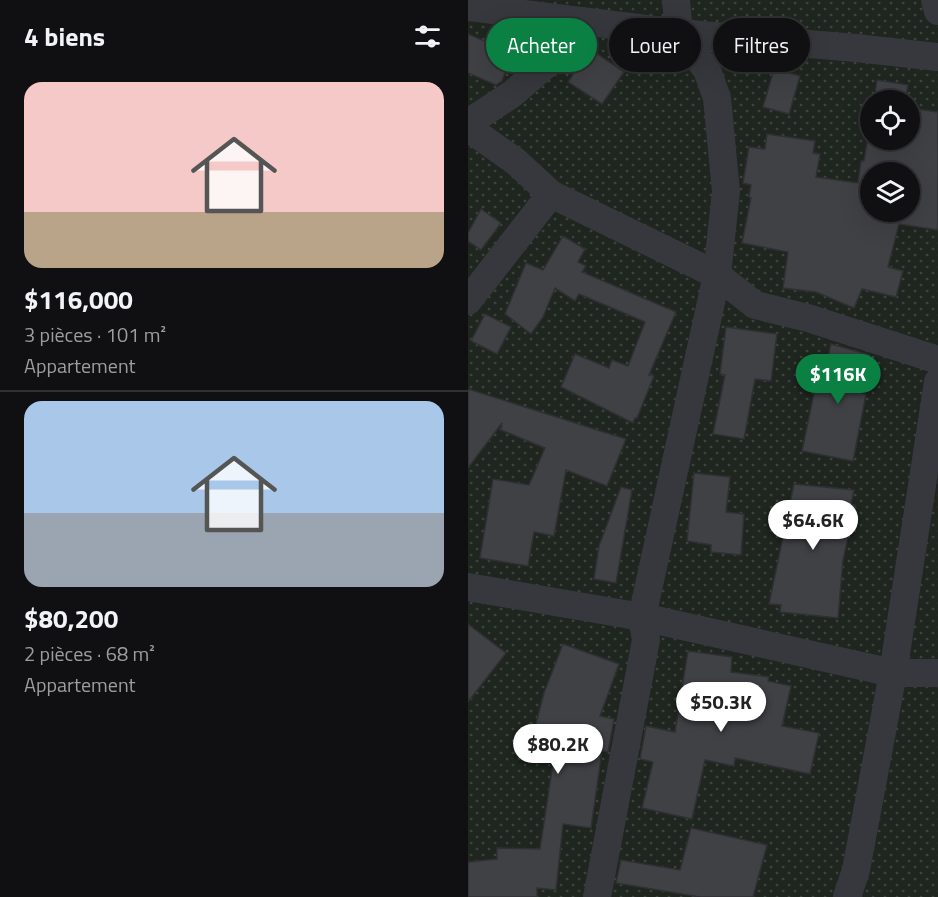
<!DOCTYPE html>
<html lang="fr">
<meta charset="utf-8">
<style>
body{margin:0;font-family:"Titillium Web",sans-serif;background:#1e1e20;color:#f1f3f6;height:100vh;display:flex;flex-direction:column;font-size:22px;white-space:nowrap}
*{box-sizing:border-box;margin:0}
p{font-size:20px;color:#9c9d9f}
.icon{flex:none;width:33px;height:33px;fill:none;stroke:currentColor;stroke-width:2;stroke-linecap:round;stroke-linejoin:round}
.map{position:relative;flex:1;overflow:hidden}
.side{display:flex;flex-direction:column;background:#101012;width:468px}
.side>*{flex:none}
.top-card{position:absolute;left:18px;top:18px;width:362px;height:54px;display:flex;gap:12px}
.fabs{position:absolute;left:392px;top:90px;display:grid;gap:12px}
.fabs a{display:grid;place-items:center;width:60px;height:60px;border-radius:50%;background:#101012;box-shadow:0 6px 24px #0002,0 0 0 2px #303032;font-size:30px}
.price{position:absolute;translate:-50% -51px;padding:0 14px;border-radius:21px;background:#fff;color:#222;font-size:20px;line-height:39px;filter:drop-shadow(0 2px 3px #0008)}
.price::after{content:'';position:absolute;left:50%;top:36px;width:18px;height:14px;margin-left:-9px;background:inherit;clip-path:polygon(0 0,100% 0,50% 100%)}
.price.current{background:#0b8043;color:#fff}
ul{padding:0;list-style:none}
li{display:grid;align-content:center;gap:12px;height:318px;padding:0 24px}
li+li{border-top:2px solid #303032}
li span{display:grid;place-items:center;height:186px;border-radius:18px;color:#555}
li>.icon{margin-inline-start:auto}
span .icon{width:108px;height:108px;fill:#fffc;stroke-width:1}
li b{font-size:26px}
h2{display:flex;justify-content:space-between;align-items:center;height:72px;padding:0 24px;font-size:26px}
.pill{padding:0 21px;border-radius:27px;background:#101012;box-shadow:0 6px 24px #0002,0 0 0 2px #303032;font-size:21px;line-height:54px}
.pill.current{background:#0b8043;color:#fff}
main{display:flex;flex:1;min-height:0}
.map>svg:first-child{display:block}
.park{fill:url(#park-dots);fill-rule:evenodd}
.building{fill:#404145;stroke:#303034;stroke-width:1.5;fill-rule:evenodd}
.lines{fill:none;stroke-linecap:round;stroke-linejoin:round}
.minor{stroke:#37383d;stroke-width:28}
</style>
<main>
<section class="side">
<h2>4 biens<svg class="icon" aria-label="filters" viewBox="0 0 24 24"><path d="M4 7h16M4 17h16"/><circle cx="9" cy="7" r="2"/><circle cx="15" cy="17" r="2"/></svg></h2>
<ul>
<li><span style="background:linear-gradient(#f6c9c9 70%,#b9a48a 0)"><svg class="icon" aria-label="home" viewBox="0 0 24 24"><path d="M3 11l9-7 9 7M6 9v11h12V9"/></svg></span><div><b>$116,000</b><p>3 pièces · 101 m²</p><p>Appartement</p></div></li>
<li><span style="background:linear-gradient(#a9c7e8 60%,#9aa5b1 0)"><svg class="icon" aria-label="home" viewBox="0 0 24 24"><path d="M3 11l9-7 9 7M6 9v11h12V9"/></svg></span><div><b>$80,200</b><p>2 pièces · 68 m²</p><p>Appartement</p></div></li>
</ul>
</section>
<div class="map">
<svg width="470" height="897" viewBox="0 0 470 897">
<defs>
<pattern id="park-dots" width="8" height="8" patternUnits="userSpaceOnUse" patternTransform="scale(1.5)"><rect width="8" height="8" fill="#1e261f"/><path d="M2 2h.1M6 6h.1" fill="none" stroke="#3c433d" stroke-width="1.8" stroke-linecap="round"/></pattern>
</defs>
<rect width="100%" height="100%" fill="#161618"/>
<path class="park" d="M0,0H470V897H0ZM402,100H441V140H402ZM402,172H441V212H402Z"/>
<g class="building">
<polygon points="0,34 44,53 34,81 28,85 0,73"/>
<polygon points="122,49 156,72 134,104 100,82"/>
<polygon points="306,69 332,76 321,114 295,107"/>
<polygon points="409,80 440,85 437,100 406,100"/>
<path d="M441,108L470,112V230L431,224L420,267L435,271L428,297L394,289L386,308L348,292L315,288L320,252L274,243L283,198L281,197L283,185L275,183L281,147L297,149L299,134L347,141L345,153L352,154L348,177L390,183L393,161H396L402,125V140H441ZM402,172H441V212H402Z"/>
<polygon points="13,209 33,223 13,250 0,241 0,233"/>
<polygon points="95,236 117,249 110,262 118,266 114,272 208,312 181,375 186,376 169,418 167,418 165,423 93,387 107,354 141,368 144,360 160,366 177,322 111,294 107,301 87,288 75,317 63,334 37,314 58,263 75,270"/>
<polygon points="17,314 43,327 29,354 3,341"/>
<polygon points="258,327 309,334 303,381 287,379 276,439 245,434 257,375 252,374"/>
<polygon points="363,344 402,355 394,393 398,394 385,461 334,451 352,365 358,367"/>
<polygon points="0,389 158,439 139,486 98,470 86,536 66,532 60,566 12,558 25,479 61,485 77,448 33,430 34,423 0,468"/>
<polygon points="226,473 262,477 258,512 276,514 273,555 243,552 243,545 219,541"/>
<polygon points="326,484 386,490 383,504 387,505 375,560 370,618 312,612 313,605 301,604"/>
<polygon points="153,487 164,490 148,583 126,579 131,546"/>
<polygon points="0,624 38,653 0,702"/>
<polygon points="95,644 151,664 132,716 146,719 140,752 134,751 123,828 95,824 88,890 69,888 69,897 0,897 0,862 29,859 29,848 72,849 89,737 66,731 76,693"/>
<polygon points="220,651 264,657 263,672 301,677 300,681 323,686 314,726 351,733 342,774 267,758 266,766 237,760 224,819 174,808 185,762 172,759 178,726 207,732"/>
<polygon points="223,828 299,845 285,897 232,897 148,883 153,860 212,870"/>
</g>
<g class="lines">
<g class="minor">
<polyline points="467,0 470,11"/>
<polyline points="0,7 211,33 388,48 470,57"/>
<polyline points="0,123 44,94 80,63 97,19"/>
<polyline points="0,128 47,161 83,194 249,275 287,305 340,318 470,360"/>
<polyline points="0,301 83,194"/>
<polyline points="0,587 174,617 425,673 470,673"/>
<polyline points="129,897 178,640 174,617 249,275 258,191 249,98 239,70 211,33 208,0"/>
<polyline points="379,897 388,870 425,673 470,382"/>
</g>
</g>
</svg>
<div class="fabs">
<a><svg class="icon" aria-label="locate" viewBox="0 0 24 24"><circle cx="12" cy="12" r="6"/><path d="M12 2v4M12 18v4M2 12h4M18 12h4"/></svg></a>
<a><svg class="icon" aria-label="layers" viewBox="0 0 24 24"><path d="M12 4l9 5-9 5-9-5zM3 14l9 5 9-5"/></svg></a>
</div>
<b class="price current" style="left:370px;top:405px">$116K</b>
<b class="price" style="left:345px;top:551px">$64.6K</b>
<b class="price" style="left:253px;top:733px">$50.3K</b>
<b class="price" style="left:90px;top:775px">$80.2K</b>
<div class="top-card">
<a class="pill current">Acheter</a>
<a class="pill">Louer</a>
<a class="pill">Filtres</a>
</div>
</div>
</main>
